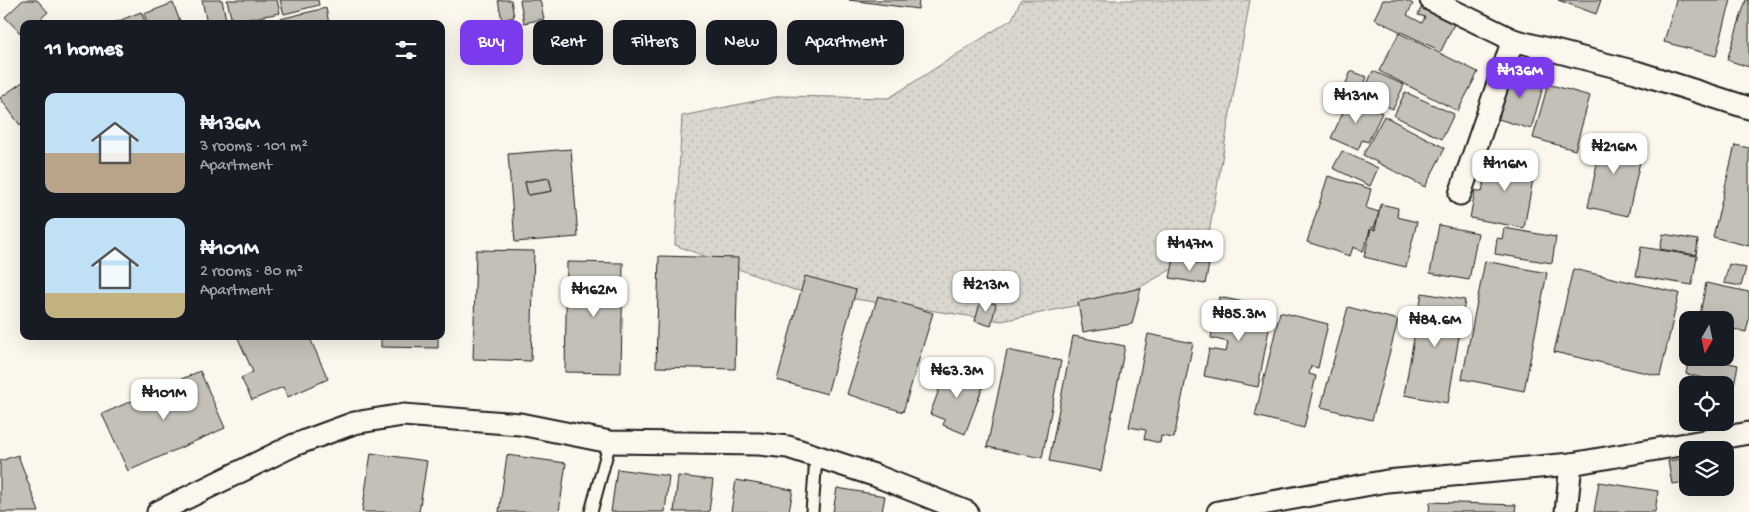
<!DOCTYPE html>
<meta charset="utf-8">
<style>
body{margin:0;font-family:"Gochi Hand",sans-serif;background:#20242c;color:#f1f3f6;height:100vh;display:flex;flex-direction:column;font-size:19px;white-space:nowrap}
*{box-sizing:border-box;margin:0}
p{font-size:16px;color:#9ea1a6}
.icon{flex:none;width:28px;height:28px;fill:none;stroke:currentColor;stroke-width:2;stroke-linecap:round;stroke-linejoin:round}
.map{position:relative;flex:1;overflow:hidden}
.side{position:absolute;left:20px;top:20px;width:425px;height:320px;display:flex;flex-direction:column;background:#171b24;border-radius:10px;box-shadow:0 5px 20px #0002}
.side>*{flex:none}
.guide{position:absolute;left:460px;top:20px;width:475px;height:45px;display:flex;gap:10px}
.needle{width:32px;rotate:189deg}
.tools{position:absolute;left:1679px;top:311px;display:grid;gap:10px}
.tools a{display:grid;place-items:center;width:55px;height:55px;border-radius:10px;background:#171b24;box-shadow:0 5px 20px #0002;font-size:25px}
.price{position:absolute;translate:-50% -42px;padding:0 11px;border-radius:10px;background:#fff;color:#222;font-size:16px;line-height:32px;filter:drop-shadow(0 1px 2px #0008)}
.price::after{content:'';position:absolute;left:50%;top:30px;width:15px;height:11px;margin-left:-8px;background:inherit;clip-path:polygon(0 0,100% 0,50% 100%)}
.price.current{background:#7c3aed;color:#fff}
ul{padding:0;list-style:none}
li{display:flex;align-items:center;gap:15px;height:125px;padding:0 25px}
li span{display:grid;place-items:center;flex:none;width:140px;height:100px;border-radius:10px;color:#555}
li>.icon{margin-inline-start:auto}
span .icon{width:60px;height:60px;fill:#fffc;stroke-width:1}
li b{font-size:21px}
h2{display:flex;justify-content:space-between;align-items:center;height:60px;padding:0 25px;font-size:21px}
.tag{padding:0 18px;border-radius:10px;background:#171b24;box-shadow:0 5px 20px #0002;font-size:18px;line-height:45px}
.tag.current{background:#7c3aed;color:#fff}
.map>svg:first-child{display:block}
.grass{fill:url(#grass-dots);stroke:#7b7a75}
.building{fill:#c3c0b8;stroke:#1c1c1c;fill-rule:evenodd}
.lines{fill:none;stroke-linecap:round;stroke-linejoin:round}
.service-casing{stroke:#1c1c1c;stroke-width:15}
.minor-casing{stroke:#1c1c1c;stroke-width:25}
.service{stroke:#fbf7ec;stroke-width:11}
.minor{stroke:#fbf7ec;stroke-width:21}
</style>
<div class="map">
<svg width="1749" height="512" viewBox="0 0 1749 512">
<defs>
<pattern id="grass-dots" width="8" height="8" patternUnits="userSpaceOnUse" patternTransform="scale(1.25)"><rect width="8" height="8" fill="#dad7ce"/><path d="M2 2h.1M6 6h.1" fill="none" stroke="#bab8b0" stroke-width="1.8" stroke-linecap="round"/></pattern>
</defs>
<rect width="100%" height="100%" fill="#fbf7ec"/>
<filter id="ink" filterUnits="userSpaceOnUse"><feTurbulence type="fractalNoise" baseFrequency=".02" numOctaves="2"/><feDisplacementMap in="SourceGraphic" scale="10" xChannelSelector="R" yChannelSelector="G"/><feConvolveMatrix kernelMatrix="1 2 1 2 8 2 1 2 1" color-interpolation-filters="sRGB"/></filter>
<g filter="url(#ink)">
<polygon class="grass" points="1021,0 1250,0 1206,250 1126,295 1002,321 794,290 675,245 682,116 780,96 889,98 1012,19"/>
<g class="building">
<polygon points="23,0 37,0 48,12 35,24 24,24 24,34 22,35 5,17"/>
<polygon points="202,0 222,0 227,24 207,24"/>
<polygon points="227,0 277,0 280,13 232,22"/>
<polygon points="280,0 318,0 319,5 284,14"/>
<polygon points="498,0 511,0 514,17 502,20"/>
<polygon points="520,0 540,0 544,19 524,23"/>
<polygon points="849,0 919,0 918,9"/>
<polygon points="1383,0 1405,0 1413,4 1407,15 1422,23 1425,17 1418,15 1421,8 1454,24 1441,51 1374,19"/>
<polygon points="1558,0 1601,0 1596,14"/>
<polygon points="1676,0 1731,0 1716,56 1664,42"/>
<polygon points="1746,0 1749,0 1749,67 1727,60"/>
<polygon points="173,3 181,24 148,24 144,14"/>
<polygon points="326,8 329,24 282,24 280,19"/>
<polygon points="141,12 146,24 117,24 116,22"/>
<polygon points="1399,33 1478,72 1458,111 1379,71"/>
<polygon points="1510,70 1545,80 1531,129 1495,118"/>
<polygon points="1351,71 1367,77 1358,100 1342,93"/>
<polygon points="1373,71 1404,85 1393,109 1362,95"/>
<polygon points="24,81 24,122 20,125 0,98"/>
<polygon points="1548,84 1590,96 1575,150 1533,138"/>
<polygon points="1405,92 1454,114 1442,139 1394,116"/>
<polygon points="1350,98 1382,113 1368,142 1362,140 1358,150 1331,138"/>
<polygon points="1384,116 1445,148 1425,187 1363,155"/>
<polygon points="1590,136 1643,148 1628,216 1588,207 1598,159 1586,156"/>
<polygon points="1735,145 1749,148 1749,246 1713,237"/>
<path d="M571,149L578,237L515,242L508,154ZM549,178L552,191L528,195L525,182Z"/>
<polygon points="1342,151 1378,168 1370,186 1333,168"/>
<polygon points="1489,154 1536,163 1524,228 1470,218 1475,190 1482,192"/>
<polygon points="1328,176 1371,189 1366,208 1379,212 1374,228 1371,227 1363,251 1353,247 1350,256 1307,242"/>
<polygon points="549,178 552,191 528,195 525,182"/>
<polygon points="1381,204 1398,208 1397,217 1417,222 1406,267 1364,257 1371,229 1375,230"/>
<polygon points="1439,225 1478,233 1469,280 1430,273"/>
<polygon points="1504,228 1556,237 1552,263 1495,254 1497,238 1502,239"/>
<polygon points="1663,234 1698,240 1696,255 1660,249"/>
<polygon points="1641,247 1697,256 1692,285 1636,276"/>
<polygon points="476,250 534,251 531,361 473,359"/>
<polygon points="659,256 738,258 735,369 656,367"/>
<polygon points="1174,259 1209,265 1205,284 1170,278"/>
<polygon points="1485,261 1547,273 1524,391 1462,379"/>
<polygon points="567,262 623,263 621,373 565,372"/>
<polygon points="1729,264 1746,268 1741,286 1724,283"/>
<polygon points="1573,269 1679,293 1660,376 1554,352"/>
<polygon points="805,276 856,290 827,394 777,380"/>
<polygon points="1706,283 1749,292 1749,319 1746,332 1725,327 1725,320 1699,320"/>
<polygon points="1141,288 1132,324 1083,332 1078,302"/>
<polygon points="1422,293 1465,300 1448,403 1404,395"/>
<polygon points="878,296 933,313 903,412 847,394"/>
<polygon points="1219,297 1273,308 1258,387 1204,376 1209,349 1226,352 1228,342 1211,338"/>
<polygon points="981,300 996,304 991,326 975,321"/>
<polygon points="1348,307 1398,320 1372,420 1321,407"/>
<polygon points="1280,312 1328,324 1318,368 1311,366 1309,374 1316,376 1304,428 1255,416"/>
<polygon points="1148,334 1193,343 1174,438 1161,436 1160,443 1144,439 1146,430 1129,427"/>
<polygon points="237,336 309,336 328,379 288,397 283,387 252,400 241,378 253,372"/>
<polygon points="381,336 438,336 438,348 381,347"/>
<polygon points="1073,336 1125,346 1101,471 1049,461"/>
<polygon points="1007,350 1061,361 1042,458 987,447"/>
<polygon points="1689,358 1706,358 1738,365 1734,385 1686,374"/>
<polygon points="948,365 976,375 974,380 984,384 965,434 943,425 945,420 930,414"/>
<polygon points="200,371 225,428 128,471 102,414"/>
<polygon points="371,453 427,461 419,512 362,512"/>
<polygon points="18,455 39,512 0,512 0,461"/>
<polygon points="507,455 566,463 559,512 499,512"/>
<polygon points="1688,458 1688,482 1672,484 1668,461"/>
<polygon points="617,469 669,476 665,512 611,512"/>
<polygon points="678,476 713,480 709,512 674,512"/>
<polygon points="736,480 793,490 789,512 731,512"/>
<polygon points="1599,482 1658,491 1655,512 1594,512"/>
<polygon points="837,488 885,496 882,512 833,512"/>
<polygon points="1430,502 1516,505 1515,512 1429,512"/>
</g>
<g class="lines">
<defs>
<g id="service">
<polyline points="591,512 610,442"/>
<polyline points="812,512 816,457"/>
</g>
<g id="minor">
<polyline points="1431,0 1513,40 1636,72 1749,108"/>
<polyline points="1460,194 1513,40"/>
<polyline points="158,512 294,445 354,423 403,415 520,424 610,442 759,444 788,447 874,475 967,512"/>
<polyline points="1218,512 1387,481 1571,464 1749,433"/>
<polyline points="1566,512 1571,464"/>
</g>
</defs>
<use href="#service" class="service-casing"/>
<use href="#minor" class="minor-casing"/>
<use href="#service" class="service"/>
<use href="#minor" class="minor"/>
</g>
</g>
</svg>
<div class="tools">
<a><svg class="needle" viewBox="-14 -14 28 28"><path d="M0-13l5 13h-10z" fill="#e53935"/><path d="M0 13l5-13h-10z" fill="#9ea1a6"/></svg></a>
<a><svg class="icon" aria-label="locate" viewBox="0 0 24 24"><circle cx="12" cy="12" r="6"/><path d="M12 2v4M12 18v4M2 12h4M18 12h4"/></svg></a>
<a><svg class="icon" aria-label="layers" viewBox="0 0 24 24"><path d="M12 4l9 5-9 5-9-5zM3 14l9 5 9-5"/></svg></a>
</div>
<b class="price current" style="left:1520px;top:99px">₦136M</b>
<b class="price" style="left:1356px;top:124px">₦131M</b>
<b class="price" style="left:1614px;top:175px">₦216M</b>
<b class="price" style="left:1505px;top:192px">₦116M</b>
<b class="price" style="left:1190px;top:272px">₦147M</b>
<b class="price" style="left:986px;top:313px">₦213M</b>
<b class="price" style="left:594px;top:318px">₦162M</b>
<b class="price" style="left:1239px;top:342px">₦85.3M</b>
<b class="price" style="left:1435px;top:348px">₦84.6M</b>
<b class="price" style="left:957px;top:399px">₦63.3M</b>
<b class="price" style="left:164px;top:421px">₦101M</b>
<div class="guide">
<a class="tag current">Buy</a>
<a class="tag">Rent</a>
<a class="tag">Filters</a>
<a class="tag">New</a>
<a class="tag">Apartment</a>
</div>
<section class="side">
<h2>11 homes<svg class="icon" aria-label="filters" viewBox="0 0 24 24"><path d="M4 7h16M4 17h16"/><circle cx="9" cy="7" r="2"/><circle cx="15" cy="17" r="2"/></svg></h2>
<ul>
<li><span style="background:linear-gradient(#bfe0f5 60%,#b9a48a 0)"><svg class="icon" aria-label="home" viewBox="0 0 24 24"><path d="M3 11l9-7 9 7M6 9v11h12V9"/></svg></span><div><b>₦136M</b><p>3 rooms · 101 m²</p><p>Apartment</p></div></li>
<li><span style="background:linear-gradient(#bfe0f5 75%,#c2b280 0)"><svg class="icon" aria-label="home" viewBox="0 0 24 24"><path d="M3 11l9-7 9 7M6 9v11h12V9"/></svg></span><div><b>₦101M</b><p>2 rooms · 80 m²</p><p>Apartment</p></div></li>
</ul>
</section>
</div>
